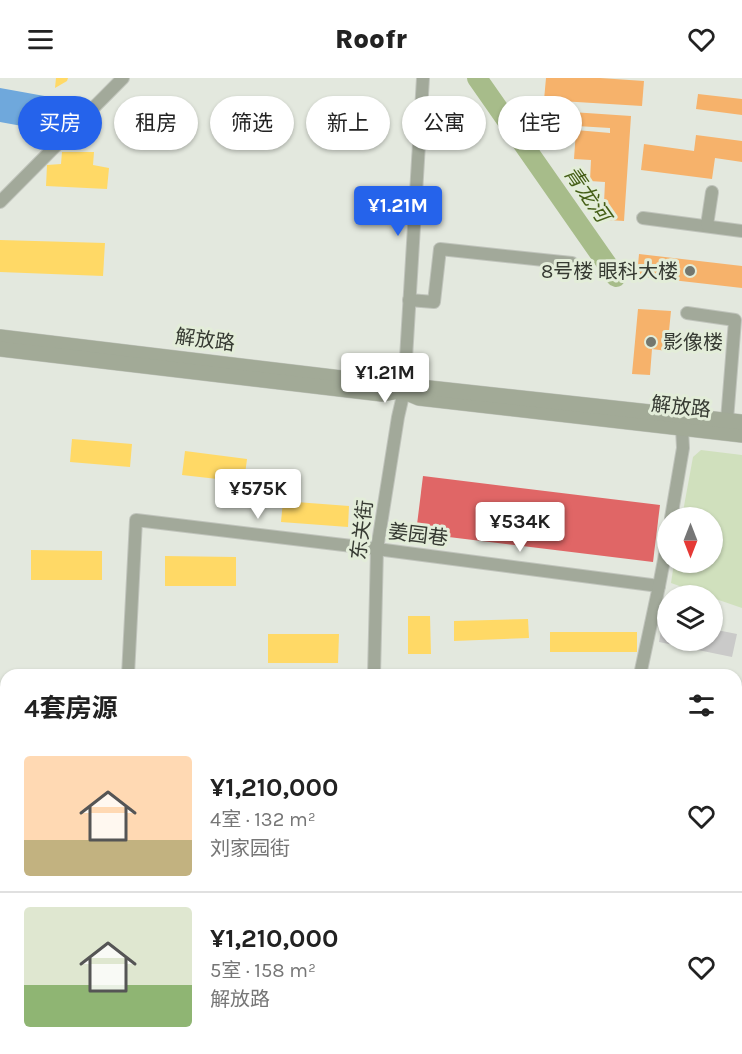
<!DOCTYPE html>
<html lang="zh">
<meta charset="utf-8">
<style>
body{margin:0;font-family:Karla,"Noto Sans SC",sans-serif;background:#f6f6f6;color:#222;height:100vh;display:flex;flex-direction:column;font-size:22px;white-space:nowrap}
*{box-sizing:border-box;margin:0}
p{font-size:20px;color:#767676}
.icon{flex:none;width:33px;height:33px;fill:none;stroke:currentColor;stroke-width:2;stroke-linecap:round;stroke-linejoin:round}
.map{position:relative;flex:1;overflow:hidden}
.sheet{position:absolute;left:0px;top:591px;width:742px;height:386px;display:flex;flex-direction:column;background:#fff;border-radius:18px 18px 0 0;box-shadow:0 2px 4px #0004}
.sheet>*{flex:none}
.top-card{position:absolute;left:18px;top:18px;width:706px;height:54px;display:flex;gap:12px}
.needle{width:39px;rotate:180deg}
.tools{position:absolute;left:657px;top:429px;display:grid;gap:12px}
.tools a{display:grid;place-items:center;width:66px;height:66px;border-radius:50%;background:#fff;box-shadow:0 2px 4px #0004;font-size:30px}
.price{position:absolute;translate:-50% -51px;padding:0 14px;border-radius:6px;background:#fff;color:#222;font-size:20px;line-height:39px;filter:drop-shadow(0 2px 3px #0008)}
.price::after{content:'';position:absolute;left:50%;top:36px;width:18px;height:14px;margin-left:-9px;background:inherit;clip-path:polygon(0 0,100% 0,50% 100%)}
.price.active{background:#2563eb;color:#fff}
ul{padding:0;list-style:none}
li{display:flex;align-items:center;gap:18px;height:150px;padding:0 24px}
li+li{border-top:2px solid #e0e0e0}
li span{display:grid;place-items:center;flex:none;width:168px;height:120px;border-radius:6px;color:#555}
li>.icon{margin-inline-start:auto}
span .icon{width:72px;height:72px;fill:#fffc;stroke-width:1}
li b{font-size:26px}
h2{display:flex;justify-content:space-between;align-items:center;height:72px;padding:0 24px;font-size:26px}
.pill{padding:0 21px;border-radius:27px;background:#fff;box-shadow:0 2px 4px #0004;font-size:21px;line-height:54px}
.pill.active{background:#2563eb;color:#fff}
header{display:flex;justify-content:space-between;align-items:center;height:78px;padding:0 24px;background:#fff;font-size:27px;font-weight:800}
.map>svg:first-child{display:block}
.green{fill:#d0e0bd}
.homes{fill:#ffd966}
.shops{fill:#e06666}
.schools{fill:#6fa8dc}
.health{fill:#f6b26b}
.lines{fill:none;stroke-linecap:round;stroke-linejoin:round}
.river{stroke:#a7bc8a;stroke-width:20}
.building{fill:#cacac9}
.minor-casing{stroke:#c0c4bc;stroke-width:14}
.major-casing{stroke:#c0c4bc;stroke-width:16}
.minor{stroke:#a2a99a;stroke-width:12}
.major{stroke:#a2aa97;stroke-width:15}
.poi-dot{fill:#73776e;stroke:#e3edd9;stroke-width:2}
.labels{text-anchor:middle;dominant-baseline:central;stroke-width:6;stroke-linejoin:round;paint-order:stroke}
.poi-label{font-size:20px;fill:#363a32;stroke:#e3edd9;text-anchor:end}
.street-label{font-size:20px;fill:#363a32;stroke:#e3edd9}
.water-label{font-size:21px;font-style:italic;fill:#445e16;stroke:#e3edd9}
</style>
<header><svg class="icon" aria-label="menu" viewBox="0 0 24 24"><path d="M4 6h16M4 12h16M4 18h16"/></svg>Roofr<svg class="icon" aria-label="heart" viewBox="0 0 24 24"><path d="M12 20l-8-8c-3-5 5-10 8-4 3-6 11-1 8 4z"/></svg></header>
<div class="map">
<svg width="742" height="976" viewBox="0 0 742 976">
<rect width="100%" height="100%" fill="#e3e8de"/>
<polygon class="green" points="701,372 742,377 742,530 713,520 712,518 705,517 671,505 674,485 712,484 712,440 682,439 693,379"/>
<g class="homes">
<polygon points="56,0 68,0 67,3 55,10"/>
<polygon points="62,74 94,74 93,87 109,90 107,111 46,108 47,87 61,86"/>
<polygon points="0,162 105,165 103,198 0,194"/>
<polygon points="72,361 132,366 130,389 70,384"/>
<polygon points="185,373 247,381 244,404 182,397"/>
<polygon points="283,423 349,428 348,449 281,444"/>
<polygon points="31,472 102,473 102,502 31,502"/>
<polygon points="165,478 236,479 236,508 165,508"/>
<polygon points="408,538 430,538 431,576 408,576"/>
<polygon points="528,541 529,560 454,563 454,543"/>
<rect x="550" y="554" width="87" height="20"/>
<polygon points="268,556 339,556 338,585 268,585"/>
<polygon points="429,591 429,597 404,597 403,592"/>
<polygon points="736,710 742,710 742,731 736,730"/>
<polygon points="736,777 742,778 742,800 736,799"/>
<polygon points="736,846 742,846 742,865 736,864"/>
<rect x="736" y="914" width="6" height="22"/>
</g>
<polygon class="shops" points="423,398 660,427 653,484 416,455"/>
<polygon class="schools" points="0,10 50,19 44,52 0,44"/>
<g class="health">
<polygon points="546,0 600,0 644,3 642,28 544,22"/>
<polygon points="698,16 742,21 742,37 696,31"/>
<polygon points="527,31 631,38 624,143 608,142 609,126 604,125 605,104 590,103 591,82 574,81 576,52 610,55 610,50 526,45"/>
<polygon points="696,57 742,63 742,84 715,80 712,101 641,92 644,66 694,73"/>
<polygon points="639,176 742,188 742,210 637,198"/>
<polygon points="638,231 671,233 667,273 652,271 650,297 632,296"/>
</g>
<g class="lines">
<polyline class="river" points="477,0 616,199"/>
</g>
<g class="building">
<polygon points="663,541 668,542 668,562 712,562 712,551 737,556 732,579 659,564"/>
<polygon points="736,612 742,613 742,633 736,632"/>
</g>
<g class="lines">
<defs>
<g id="minor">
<polyline points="0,124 123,0"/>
<polyline points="643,140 742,153"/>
<polyline points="707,147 712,114"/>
<polyline points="409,222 434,224 440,171 572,185"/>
<polyline points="687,235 735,242 727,342"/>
<polyline points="671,440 683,370 682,351"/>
<polyline points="128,597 136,442 377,471 659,508"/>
<polyline points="374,597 377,471 398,339 404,313 423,0"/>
<polyline points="640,597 659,508 668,461"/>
<polyline points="0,632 6,634"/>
<polyline points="736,813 742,814"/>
<polyline points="128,970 128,976"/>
<polyline points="387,970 388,976"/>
<polyline points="143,976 371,976"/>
</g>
<g id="major">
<polyline points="0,259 383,305 419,320 742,357"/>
<polyline points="0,271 382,316 420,309 742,344"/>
</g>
</defs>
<use href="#minor" class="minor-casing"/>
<use href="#major" class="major-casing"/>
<use href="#minor" class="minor"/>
<use href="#major" class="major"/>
</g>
<g class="poi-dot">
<circle cx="690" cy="193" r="6"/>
<circle cx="651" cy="264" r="6"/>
</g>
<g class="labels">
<g class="poi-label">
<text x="678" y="193">8号楼 眼科大楼</text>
<text x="663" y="264" text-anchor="start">影像楼</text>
</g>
<g class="street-label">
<text transform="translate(205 262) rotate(7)">解放路</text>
<text transform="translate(681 329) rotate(6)">解放路</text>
<text transform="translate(362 452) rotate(-83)">东关街</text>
<text transform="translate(418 457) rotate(7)">姜园巷</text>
</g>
<g class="water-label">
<text transform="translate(587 116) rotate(55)">青龙河</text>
</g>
</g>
</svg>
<div class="tools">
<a><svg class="needle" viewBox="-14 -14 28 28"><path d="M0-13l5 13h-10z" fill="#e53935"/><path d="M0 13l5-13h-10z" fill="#767676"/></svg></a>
<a><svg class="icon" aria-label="layers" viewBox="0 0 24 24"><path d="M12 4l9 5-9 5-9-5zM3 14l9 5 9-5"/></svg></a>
</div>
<b class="price active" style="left:398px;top:159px">¥1.21M</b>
<b class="price" style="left:385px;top:326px">¥1.21M</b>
<b class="price" style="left:258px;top:442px">¥575K</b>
<b class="price" style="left:520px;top:475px">¥534K</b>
<div class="top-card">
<a class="pill active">买房</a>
<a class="pill">租房</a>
<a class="pill">筛选</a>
<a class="pill">新上</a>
<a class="pill">公寓</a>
<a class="pill">住宅</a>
</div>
<section class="sheet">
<h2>4套房源<svg class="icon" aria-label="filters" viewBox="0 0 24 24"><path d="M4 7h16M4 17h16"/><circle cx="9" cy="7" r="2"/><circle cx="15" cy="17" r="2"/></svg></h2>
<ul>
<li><span style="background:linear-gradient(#ffd9b3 70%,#c2b280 0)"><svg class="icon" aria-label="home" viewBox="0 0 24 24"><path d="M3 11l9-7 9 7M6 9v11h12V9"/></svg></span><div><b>¥1,210,000</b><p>4室 · 132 m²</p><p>刘家园街</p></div><svg class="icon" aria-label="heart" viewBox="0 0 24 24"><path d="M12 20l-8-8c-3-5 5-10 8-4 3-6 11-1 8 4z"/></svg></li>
<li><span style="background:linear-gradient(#dfe7d0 65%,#8fb573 0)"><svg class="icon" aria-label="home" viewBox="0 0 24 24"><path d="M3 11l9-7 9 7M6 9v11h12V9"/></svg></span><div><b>¥1,210,000</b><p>5室 · 158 m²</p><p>解放路</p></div><svg class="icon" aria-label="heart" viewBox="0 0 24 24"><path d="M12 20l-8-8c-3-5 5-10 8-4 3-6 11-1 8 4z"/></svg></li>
</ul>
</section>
</div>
